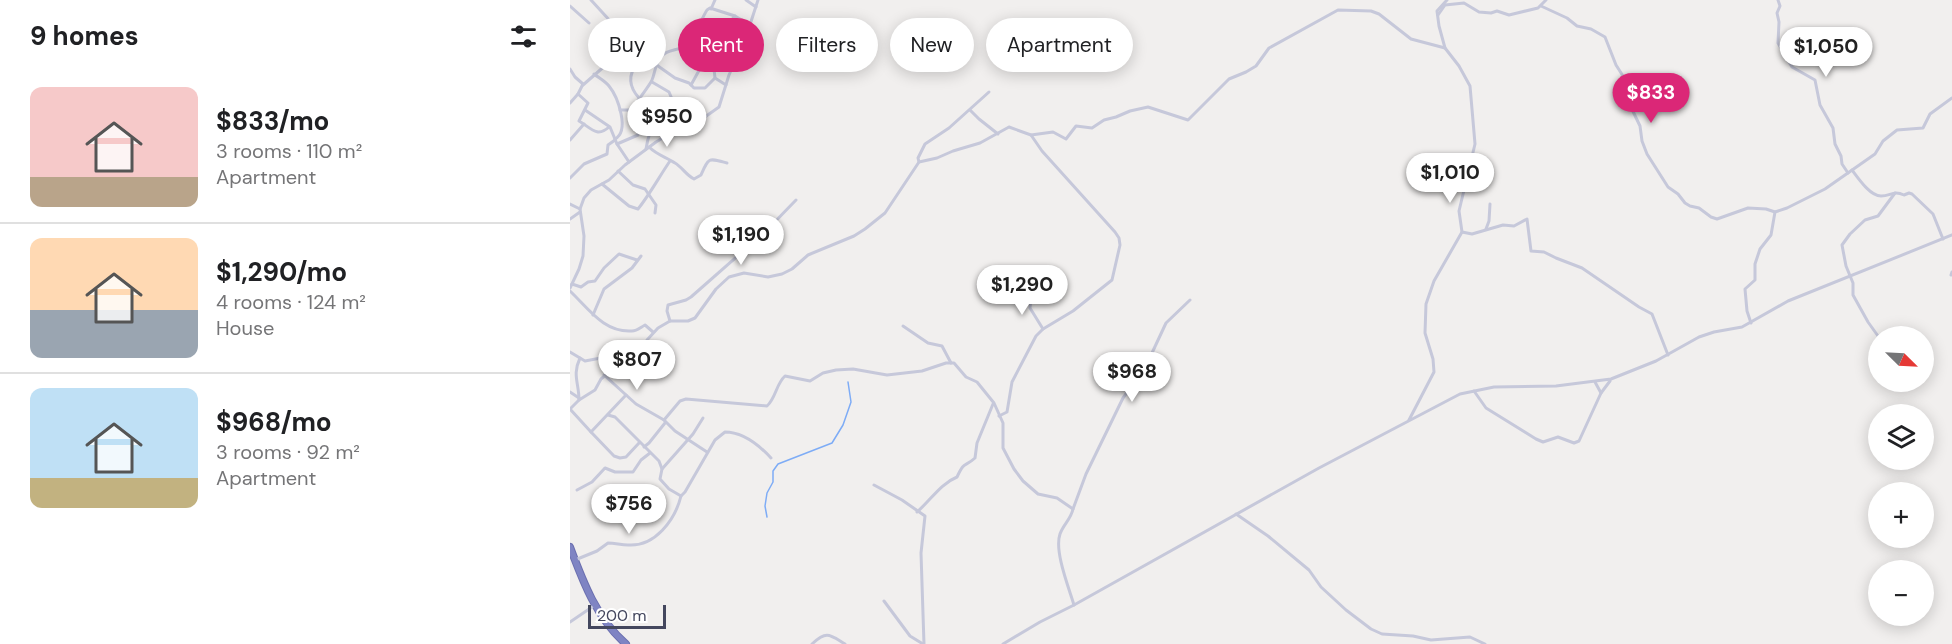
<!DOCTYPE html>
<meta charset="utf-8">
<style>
body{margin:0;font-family:"DM Sans",sans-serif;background:#f2f2f2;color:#202124;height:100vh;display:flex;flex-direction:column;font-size:22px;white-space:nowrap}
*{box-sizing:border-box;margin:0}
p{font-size:20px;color:#757577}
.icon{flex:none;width:33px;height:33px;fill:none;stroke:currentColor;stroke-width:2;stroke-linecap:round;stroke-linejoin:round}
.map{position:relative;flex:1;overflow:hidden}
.sheet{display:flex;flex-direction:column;background:#fff;width:570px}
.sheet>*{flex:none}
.banner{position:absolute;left:18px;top:18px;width:570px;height:54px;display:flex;gap:12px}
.needle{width:39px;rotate:114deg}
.buttons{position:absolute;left:1298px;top:326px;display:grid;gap:12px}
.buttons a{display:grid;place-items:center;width:66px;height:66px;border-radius:50%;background:#fff;box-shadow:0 3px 15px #0003;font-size:30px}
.scale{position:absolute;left:18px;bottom:15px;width:78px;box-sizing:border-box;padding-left:6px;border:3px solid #44475e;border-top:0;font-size:16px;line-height:21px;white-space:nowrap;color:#44475e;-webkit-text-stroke:4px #fff;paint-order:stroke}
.price{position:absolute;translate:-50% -51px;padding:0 14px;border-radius:21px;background:#fff;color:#222;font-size:20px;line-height:39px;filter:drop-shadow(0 2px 3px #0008)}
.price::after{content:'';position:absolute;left:50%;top:36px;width:18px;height:14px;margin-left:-9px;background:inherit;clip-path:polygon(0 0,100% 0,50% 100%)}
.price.selected{background:#db2777;color:#fff}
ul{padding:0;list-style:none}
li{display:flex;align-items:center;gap:18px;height:150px;padding:0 30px}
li+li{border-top:2px solid #e0e0e0}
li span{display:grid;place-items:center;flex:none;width:168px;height:120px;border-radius:12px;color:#555}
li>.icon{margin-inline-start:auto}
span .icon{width:72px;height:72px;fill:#fffc;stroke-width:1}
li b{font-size:26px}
h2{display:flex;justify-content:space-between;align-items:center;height:72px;padding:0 30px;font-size:26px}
.pill{padding:0 21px;border-radius:27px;background:#fff;box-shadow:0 3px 15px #0003;font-size:21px;line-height:54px}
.pill.selected{background:#db2777;color:#fff}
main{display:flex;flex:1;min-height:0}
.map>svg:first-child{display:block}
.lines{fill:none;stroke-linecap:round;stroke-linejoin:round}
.stream{stroke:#7eacf6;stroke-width:1.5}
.highway-casing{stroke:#6b6faf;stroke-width:8}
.minor{stroke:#c6c8da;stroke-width:3}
.highway{stroke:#7f84c3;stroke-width:6}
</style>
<main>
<section class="sheet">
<h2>9 homes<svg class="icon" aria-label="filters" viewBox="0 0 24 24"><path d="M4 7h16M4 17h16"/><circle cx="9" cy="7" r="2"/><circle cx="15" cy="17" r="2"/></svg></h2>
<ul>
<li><span style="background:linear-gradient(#f6c9c9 75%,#b9a48a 0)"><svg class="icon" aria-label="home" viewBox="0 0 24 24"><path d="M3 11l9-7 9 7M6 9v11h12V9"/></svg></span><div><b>$833/mo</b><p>3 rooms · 110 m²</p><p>Apartment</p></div></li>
<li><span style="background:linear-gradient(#ffd9b3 60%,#9aa5b1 0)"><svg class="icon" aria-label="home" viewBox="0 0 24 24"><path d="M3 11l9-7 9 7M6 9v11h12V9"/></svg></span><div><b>$1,290/mo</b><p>4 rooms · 124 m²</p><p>House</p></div></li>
<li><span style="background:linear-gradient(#bfe0f5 75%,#c2b280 0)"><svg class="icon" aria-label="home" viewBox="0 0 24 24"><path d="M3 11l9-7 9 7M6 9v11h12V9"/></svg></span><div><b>$968/mo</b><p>3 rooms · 92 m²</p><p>Apartment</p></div></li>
</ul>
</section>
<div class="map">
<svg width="1382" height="644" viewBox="0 0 1382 644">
<rect width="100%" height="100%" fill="#f1efee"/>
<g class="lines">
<polyline class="stream" points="197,517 195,506 197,493 203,482 203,471 208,464 262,443 273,425 281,402 278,382"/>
<defs>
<path id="highway" d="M0,547C13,582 27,619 56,644"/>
</defs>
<use href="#highway" class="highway-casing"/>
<g class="minor">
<polyline points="21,0 42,23 49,34 53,46"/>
<polyline points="176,0 186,7"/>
<polyline points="1208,0 1210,6 1207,13 1209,22 1208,43 1222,67 1245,80 1250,105 1263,128 1265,144 1271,156 1272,164 1278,173"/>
<polyline points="0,6 19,23"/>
<polyline points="971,6 997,18 1007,26 1021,29 1035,37 1046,65 1053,76 1058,101 1070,126 1072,141 1077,154 1098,187 1108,194 1115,203 1120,206 1129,208 1141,217 1147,219 1178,208 1196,209 1205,212"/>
<polyline points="141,9 145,0"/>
<polyline points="868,15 875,5 894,3 909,12 921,13 927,11 939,15 968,8 976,0"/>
<path d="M60,39L64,42L67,63C58,75 59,87 69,98"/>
<polyline points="52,46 55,55 65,55"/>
<polyline points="112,48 129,68"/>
<polyline points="64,49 105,78 119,83 124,88 135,88 145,78"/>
<polyline points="139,52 143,60 145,78 156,85"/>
<polyline points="74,54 84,53 93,54"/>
<path d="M0,69L5,77L13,84L8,94L18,103L9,121C21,128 27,138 39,127"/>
<path d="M24,74C29,78 35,81 39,86C48,97 60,131 45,139"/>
<polyline points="82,82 99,92 105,106 124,124"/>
<polyline points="13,85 45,57 53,46 66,34"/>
<polyline points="121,85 137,56 137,40 140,36 152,31 165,16"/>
<polyline points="0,103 8,94"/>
<polyline points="64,107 89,115"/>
<polyline points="15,110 40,127 47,144 59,162"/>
<path d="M50,110H60C63,108 81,83 82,80C85,73 85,65 90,58C96,49 107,51 115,46C126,37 130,21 137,10L140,8L165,16L180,25"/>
<polyline points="400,110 409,119 428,134"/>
<polyline points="0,140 14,124"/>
<polyline points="47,144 68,135 71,110"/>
<path d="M79,147C87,155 96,157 105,163C112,167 116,175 124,179L131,175C139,157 138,158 157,163"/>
<path d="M76,149C79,130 86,112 104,105"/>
<polyline points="349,162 348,158 355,144 379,128 419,92"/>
<path d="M1282,170C1288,178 1300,196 1311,196C1321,196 1323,190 1334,195L1339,193L1342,194L1363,214L1373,239"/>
<polyline points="48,171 63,185 75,189 86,205 85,213"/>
<polyline points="0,178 14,164 37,154 38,145 45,140"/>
<path d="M32,184L59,206L68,209C80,194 89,177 100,161"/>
<polyline points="0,204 10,209"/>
<polyline points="0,219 10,212"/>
<polyline points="916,229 919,221 920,204"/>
<polyline points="892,232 902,234 933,225 944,226 957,219 961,251 974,252 986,258 1012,268 1069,307 1082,314 1098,355"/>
<polyline points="1381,275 1382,272"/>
<polyline points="2,284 11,287 18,282 25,281 34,268 49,254 67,260"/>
<polyline points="0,288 9,269 13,256 14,236 10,209 14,198 21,190 39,180 55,165 86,142 106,130 125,124 149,107 159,75 176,37 188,0"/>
<path d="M0,291C18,308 34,333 62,331C67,331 71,327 75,325L83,332"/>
<polyline points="461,299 460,308 473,329"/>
<polyline points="23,315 34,289 62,268 71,256"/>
<polyline points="100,321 97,311 98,305 116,300 121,297 196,231 226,200"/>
<polyline points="1181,323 1177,311 1175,289 1185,280 1185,264 1190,249 1201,235 1205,212 1217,208 1255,189 1305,154 1313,141 1327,130 1353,128 1360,114 1382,98"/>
<polyline points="333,326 358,343 372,346 381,363"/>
<polyline points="1308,336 1298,322 1283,295 1283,283 1276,266 1272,245 1280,234 1295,220 1308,216 1325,193"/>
<polyline points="0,352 15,361 36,357 51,363"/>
<polyline points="34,375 66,404 94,420 105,431 137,452"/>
<polyline points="1025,382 1031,393"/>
<polyline points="904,391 916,408 966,439 973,442 988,437 1004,443 1009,441 1031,393 1040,381"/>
<polyline points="0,392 9,398"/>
<path d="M9,400C9,383 2,375 10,358"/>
<polyline points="0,409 9,400 25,390 31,379 44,368 51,363 66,360 69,358 77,340 88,328 100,321 118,321 125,318 146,289 159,277 174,273 198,277 212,274 222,269 238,255 284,236 295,229 315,213 349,162 367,158 383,151 410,143 439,127 461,135 483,132 496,139 506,126 522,128 534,120 546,117 560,111 578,107 618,120 659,79 676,72 686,66 699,48 768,10 801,11 809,14 841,39 875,48"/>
<polyline points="0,409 21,432 56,395"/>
<path d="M38,415L45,417L89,461L92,469L90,479L99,489L111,496L115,492L145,440L155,432C173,432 189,445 201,458"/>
<polyline points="429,416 437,412 442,382 466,336 473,329 503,311 542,280 550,245 549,238 545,232 472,151 461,135"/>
<path d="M94,420L110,401L116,399L197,406C206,398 206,384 215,376L240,381L253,373L266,370L283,369L317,375L352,371L376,363H384L396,377L407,382L424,403L433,423V448L444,469L453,481L468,494L487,498L503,509C501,519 493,525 490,534C484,551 499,588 504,605"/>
<polyline points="839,420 864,372 863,359 855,333 856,304 864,281 892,232 889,211 905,144 900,86 889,66 875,48 869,26 867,11 877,0"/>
<polyline points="21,432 44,456 50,458 56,457 69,443"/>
<polyline points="74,447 79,443 95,423"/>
<polyline points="92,469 123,434 133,418"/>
<polyline points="304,485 332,500 355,516 351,553 354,644"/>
<polyline points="7,490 22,482 35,468 45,472 63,472 71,460 80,453"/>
<polyline points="503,509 516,474 553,398 575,368 596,323 620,300"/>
<path d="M347,512C361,500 370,484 387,477C395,460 394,468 405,458L407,443L423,404"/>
<polyline points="666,514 698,536 739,570 751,587 776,610 801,629 812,634 843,636 861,640 900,637 915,644"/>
<path d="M5,560L27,551L38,543C45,543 51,545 58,545C85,547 105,520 111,496"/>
<polyline points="314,601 340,636 353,644"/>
<polyline points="0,622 25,605"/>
<path d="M242,644C257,630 260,635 275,644"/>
<polyline points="433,644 470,622 504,605 749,468 890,394 924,387 986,386 1041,379 1086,361 1129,337 1144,332 1172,327 1218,301 1382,235"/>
</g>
<use href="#highway" class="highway"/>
</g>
</svg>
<div class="buttons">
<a><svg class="needle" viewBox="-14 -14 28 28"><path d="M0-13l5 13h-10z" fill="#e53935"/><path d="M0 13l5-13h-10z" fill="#757577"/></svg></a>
<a><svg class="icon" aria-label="layers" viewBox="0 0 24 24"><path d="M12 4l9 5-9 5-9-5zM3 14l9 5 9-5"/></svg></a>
<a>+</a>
<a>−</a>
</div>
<div class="scale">200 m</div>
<b class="price" style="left:1256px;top:78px">$1,050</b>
<b class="price selected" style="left:1081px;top:124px">$833</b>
<b class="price" style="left:97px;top:148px">$950</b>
<b class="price" style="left:880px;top:204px">$1,010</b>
<b class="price" style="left:171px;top:266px">$1,190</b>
<b class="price" style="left:452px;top:316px">$1,290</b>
<b class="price" style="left:67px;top:391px">$807</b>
<b class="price" style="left:562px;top:403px">$968</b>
<b class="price" style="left:59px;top:535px">$756</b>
<div class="banner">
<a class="pill">Buy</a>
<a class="pill selected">Rent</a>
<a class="pill">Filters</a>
<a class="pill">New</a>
<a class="pill">Apartment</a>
</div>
</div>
</main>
